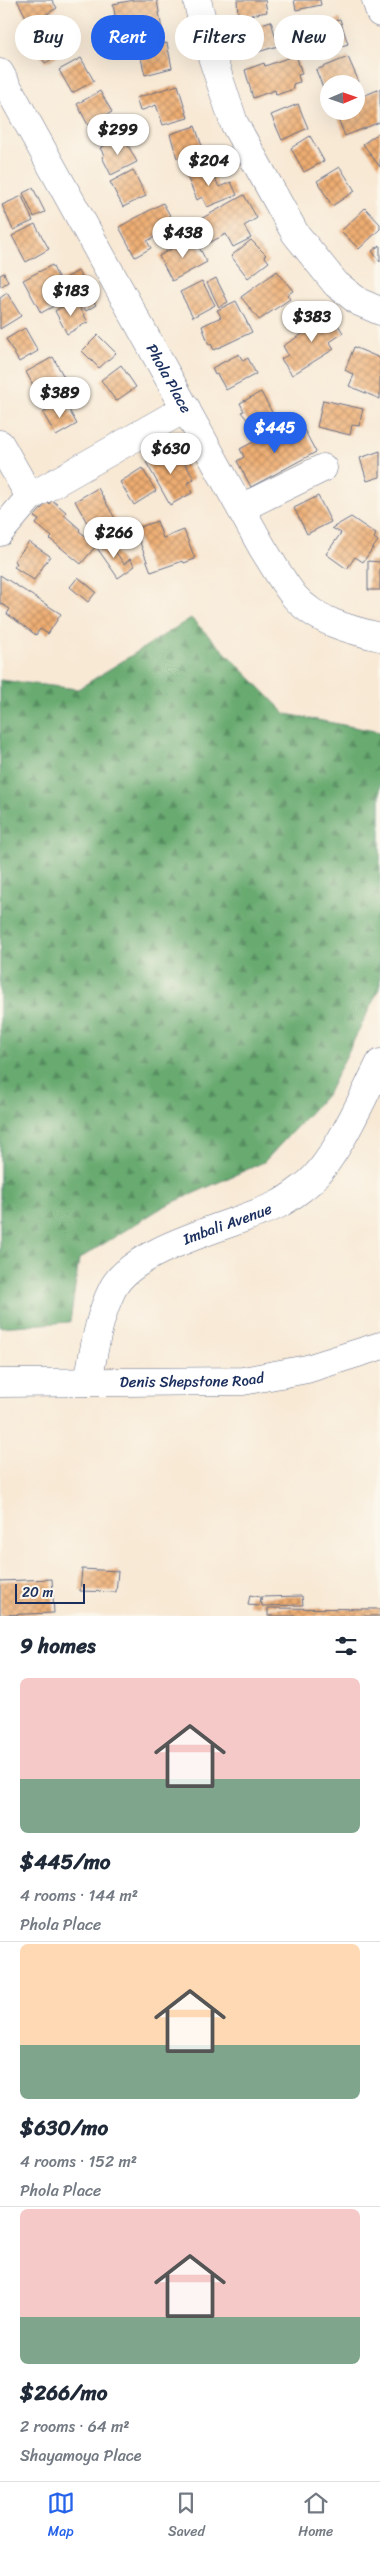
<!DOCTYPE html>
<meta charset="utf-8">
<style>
body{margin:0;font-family:Sriracha,sans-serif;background:#f6f6f7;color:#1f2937;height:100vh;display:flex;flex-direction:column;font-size:19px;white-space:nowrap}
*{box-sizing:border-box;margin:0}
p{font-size:16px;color:#747a83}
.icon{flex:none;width:28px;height:28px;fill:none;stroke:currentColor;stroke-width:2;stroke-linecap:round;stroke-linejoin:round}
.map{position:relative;height:1616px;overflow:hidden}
.sheet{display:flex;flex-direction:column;background:#fff;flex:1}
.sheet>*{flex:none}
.banner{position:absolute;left:15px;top:15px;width:350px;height:45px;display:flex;gap:10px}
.needle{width:32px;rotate:88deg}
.tools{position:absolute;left:320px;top:75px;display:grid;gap:10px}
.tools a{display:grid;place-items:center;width:45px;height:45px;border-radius:50%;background:#fff;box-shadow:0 5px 20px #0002;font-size:25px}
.scale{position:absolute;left:15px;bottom:12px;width:70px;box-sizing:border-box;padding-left:5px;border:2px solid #1b2f5e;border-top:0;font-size:14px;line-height:18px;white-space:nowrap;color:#1b2f5e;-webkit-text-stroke:4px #fbf7ec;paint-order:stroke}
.price{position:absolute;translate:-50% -42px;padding:0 11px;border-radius:18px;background:#fff;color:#222;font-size:16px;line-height:32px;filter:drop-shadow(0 1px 2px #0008)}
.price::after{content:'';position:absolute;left:50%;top:30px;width:15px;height:11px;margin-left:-8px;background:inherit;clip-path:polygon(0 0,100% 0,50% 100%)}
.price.current{background:#2563eb;color:#fff}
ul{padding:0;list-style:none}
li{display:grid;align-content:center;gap:10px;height:265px;padding:0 20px}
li+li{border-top:1px solid #e0e1e3}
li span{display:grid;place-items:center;height:155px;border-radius:8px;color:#555}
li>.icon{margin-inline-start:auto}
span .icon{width:90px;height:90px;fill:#fffc;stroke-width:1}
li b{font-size:21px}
h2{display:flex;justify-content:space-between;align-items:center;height:60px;padding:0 20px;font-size:21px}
.tag{padding:0 18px;border-radius:22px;background:#fff;box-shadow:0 5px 20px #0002;font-size:18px;line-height:45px}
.tag.current{background:#2563eb;color:#fff}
.dock{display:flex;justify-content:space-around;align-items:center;height:70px;border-top:1px solid #e0e1e3;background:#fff;font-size:14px;color:#747a83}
.dock a{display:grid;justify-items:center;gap:2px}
.dock .current{color:#2563eb}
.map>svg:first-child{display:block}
.forest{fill:url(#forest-firs);stroke:#416c66}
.building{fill:url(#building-cross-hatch)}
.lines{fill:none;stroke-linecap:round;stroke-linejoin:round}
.minor-casing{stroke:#687088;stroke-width:29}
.minor{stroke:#fff;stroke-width:28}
.labels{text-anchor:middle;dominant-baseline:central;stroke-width:4.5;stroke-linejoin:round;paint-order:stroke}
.street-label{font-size:15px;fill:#1b2f5e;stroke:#fbf7ec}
</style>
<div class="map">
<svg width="380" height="1616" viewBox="0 0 380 1616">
<defs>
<pattern id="forest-firs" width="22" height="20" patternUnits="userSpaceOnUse" patternTransform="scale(1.25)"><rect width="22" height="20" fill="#67aa6f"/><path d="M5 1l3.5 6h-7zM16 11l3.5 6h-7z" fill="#548b5e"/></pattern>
<pattern id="building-cross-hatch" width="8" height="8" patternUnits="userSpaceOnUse" patternTransform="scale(1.25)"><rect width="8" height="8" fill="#eead72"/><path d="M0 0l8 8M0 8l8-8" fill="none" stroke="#c08d61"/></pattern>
</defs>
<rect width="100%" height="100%" fill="#fbf7ec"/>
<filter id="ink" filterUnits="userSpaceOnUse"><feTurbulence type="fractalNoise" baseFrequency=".02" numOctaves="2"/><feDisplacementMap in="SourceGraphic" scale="10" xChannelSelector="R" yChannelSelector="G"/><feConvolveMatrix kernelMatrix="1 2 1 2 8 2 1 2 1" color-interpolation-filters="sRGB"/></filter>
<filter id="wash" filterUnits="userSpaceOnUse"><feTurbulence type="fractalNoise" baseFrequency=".0096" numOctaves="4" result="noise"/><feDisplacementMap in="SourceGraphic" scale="20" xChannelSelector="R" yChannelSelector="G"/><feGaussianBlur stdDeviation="1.12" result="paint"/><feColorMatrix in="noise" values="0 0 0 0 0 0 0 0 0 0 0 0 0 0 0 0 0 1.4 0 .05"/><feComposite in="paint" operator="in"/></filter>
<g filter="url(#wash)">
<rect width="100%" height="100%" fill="#f8e9d5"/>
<polygon class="forest" points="191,618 286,714 380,732 380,987 328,1093 264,1162 163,1207 79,1259 70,1322 0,1327 0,680 78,689"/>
<g id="blocks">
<g class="building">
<polygon points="17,0 52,0 57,8 35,21 30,14 26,17"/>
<polygon points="134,0 157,0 162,30 119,38 113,4"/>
<polygon points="237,0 265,0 267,12 245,16 245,14 238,15"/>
<polygon points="294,0 320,0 321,5 296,10"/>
<polygon points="65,19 77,40 69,45 71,49 45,63 30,38 49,24 51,27"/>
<polygon points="340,19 348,44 309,56 300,29 314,24 315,27"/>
<polygon points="271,21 278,46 251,54 244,29"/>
<polygon points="167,43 172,68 145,75 139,50"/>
<polygon points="296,55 302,74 298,75 300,82 293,84 294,89 276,95 275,90 253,98 245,70 264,63 265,66"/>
<polygon points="348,57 359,82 329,84 329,94 326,95 316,70"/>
<polygon points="81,58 94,81 72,93 59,70"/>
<polygon points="178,85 188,118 163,125 156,105 140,111 136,98"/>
<polygon points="380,89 380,122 345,136 335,111 356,111 356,99"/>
<polygon points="100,91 112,112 88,125 77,104"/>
<polygon points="298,104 308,128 282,140 271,115"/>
<polygon points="195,126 203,149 177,158 170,134"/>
<polygon points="380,132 380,167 363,144"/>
<polygon points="123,136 137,162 111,175 102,157 104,155 100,148"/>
<polygon points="310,136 324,161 304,172 291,148"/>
<polygon points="209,164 219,187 231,182 237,195 207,207 202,197 197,200 186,174"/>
<polygon points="340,167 355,191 332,206 317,181"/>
<polygon points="133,170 146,196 123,207 110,182"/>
<polygon points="33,188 45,212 34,217 23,193"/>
<polygon points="244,195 257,218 244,226 251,238 233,247 226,234 209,243 197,221"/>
<polygon points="22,196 33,221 13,230 2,205"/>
<polygon points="163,203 176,226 147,241 151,248 135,257 119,227"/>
<polygon points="365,208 380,224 380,229 359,249 341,231"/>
<polygon points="35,224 49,249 26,262 12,236"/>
<polygon points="193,236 207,262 172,281 159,256"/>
<polygon points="251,240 266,255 264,256 269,262 248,278 231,256"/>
<polygon points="380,245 380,262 372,251"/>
<polygon points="52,265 60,281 78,271 87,288 41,313 23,280"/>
<polygon points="277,271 293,291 287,295 290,299 259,320 241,297"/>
<polygon points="4,273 8,282 0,287 0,275"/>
<polygon points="216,278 228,302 219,307 207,283"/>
<polygon points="202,281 215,305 193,317 180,292"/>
<polygon points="7,293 21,316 0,329 0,298"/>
<polygon points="90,295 96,305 86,311 80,301"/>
<polygon points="75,299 88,322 67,334 55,311"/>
<polygon points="236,301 252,332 214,350 211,344 209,345 202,326 221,317 217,310"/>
<polygon points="329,310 343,333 330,342 334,349 292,375 281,359 288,355 283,346 315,326 312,320"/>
<polygon points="25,328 38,351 19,362 6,339"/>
<polygon points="98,335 116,353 99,368 82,351"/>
<polygon points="354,347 380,358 380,399 349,386 354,375 345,370"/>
<polygon points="239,354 243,361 248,358 256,374 226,390 217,374 215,375 212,368"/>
<polygon points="53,357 65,379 38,394 26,372"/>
<polygon points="121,365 136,387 116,401 101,380"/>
<polygon points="261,392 274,416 254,428 241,412 244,411 240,403"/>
<polygon points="323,400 363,409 359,426 352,425 350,435 317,427"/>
<polygon points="64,401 77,424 56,436 43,413"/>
<polygon points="300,422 316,452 251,487 237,461 244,457 240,449 268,434 270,438"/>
<polygon points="175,446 194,479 187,483 192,493 170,505 146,462"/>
<polygon points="380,451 380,477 367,481 360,458"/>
<polygon points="142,468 156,491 134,505 120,482"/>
<polygon points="98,488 118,524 104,532 100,525 91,530 75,501"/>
<polygon points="318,496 331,522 307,534 294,508"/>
<polygon points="52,500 66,512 64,515 80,529 79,531 88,538 86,540 95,547 81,564 50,539 52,537 36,524 39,520 34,517 47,502 49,504"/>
<polygon points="351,517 376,534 374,538 378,541 363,562 355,557 347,569 326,554 341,533 332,528"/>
<polygon points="157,521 163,538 184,530 195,559 184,563 183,561 151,572 135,529"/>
<polygon points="106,538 124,564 130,559 135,566 118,578 95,545"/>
<polygon points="29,542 50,556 34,580 14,567 17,563 14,561"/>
<polygon points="368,561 380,562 380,590 368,590"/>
<polygon points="0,575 61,614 48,634 40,629 36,635 7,614 10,609 0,603"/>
<polygon points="78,577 96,592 88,602 70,587"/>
<polygon points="82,1569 118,1571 116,1592 80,1591"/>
<polygon points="52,1579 54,1613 0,1615 0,1581"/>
<polygon points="250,1595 260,1597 259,1606 248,1605"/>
<polygon points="302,1596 303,1605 262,1606 261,1597"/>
<polygon points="268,1608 380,1609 380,1616 268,1616"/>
</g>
</g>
</g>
<g filter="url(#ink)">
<use href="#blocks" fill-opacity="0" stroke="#687088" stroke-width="1"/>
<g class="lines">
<defs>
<g id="minor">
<polyline points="197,0 210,51 234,123 295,233 336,284 359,302 380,311"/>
<polyline points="376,0 380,13"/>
<path id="s1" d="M0,73L262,547C272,563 282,581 294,596C315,621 350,630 380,637"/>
<polyline points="0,444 30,497"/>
<polyline points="241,508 323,468"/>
<polyline points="0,532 30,497 186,408"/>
<path id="s2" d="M88,1382C94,1352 98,1318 112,1290C131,1248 235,1225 277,1205C287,1200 297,1192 305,1186C334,1164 363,1097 380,1063"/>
<path id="s3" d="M0,1383L243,1381L307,1369L380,1346"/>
</g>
</defs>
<use href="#minor" class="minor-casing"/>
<use href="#minor" class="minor"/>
</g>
</g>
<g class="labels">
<g class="street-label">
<text stroke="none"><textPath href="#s1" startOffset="349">Phola Place</textPath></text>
<text stroke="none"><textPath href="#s2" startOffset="231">Imbali Avenue</textPath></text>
<text stroke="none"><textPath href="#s3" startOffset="192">Denis Shepstone Road</textPath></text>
</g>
</g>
</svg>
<div class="tools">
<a><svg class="needle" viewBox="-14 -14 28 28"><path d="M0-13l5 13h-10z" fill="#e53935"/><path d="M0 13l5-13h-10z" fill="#747a83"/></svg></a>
</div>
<div class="scale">20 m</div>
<b class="price" style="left:118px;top:156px">$299</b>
<b class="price" style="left:209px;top:187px">$204</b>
<b class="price" style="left:183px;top:259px">$438</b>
<b class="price" style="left:71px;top:317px">$183</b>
<b class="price" style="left:312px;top:343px">$383</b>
<b class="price" style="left:60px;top:419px">$389</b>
<b class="price current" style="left:275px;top:454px">$445</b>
<b class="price" style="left:171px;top:475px">$630</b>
<b class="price" style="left:114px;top:559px">$266</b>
<div class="banner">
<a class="tag">Buy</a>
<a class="tag current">Rent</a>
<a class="tag">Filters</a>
<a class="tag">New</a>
</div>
</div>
<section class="sheet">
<h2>9 homes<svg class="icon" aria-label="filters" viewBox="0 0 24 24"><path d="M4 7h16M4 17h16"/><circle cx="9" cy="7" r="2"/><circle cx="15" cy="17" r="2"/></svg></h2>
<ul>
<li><span style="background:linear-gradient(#f6c9c9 65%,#7fa58c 0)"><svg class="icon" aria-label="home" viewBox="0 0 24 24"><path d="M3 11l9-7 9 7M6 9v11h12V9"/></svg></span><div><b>$445/mo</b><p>4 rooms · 144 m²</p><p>Phola Place</p></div></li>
<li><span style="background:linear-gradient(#ffd9b3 65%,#7fa58c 0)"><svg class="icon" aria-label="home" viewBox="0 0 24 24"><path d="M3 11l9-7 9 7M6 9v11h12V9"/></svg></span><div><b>$630/mo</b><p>4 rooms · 152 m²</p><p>Phola Place</p></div></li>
<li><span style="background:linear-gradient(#f6c9c9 70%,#7fa58c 0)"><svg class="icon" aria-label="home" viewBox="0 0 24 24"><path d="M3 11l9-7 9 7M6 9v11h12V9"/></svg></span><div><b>$266/mo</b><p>2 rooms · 64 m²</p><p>Shayamoya Place</p></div></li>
</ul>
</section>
<nav class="dock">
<a class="current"><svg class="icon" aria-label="map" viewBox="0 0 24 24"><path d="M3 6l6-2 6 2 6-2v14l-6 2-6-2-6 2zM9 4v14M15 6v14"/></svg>Map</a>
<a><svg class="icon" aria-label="saved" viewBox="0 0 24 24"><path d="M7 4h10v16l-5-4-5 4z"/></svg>Saved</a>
<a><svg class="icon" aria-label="home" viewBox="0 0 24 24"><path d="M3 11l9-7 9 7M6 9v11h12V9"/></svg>Home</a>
</nav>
